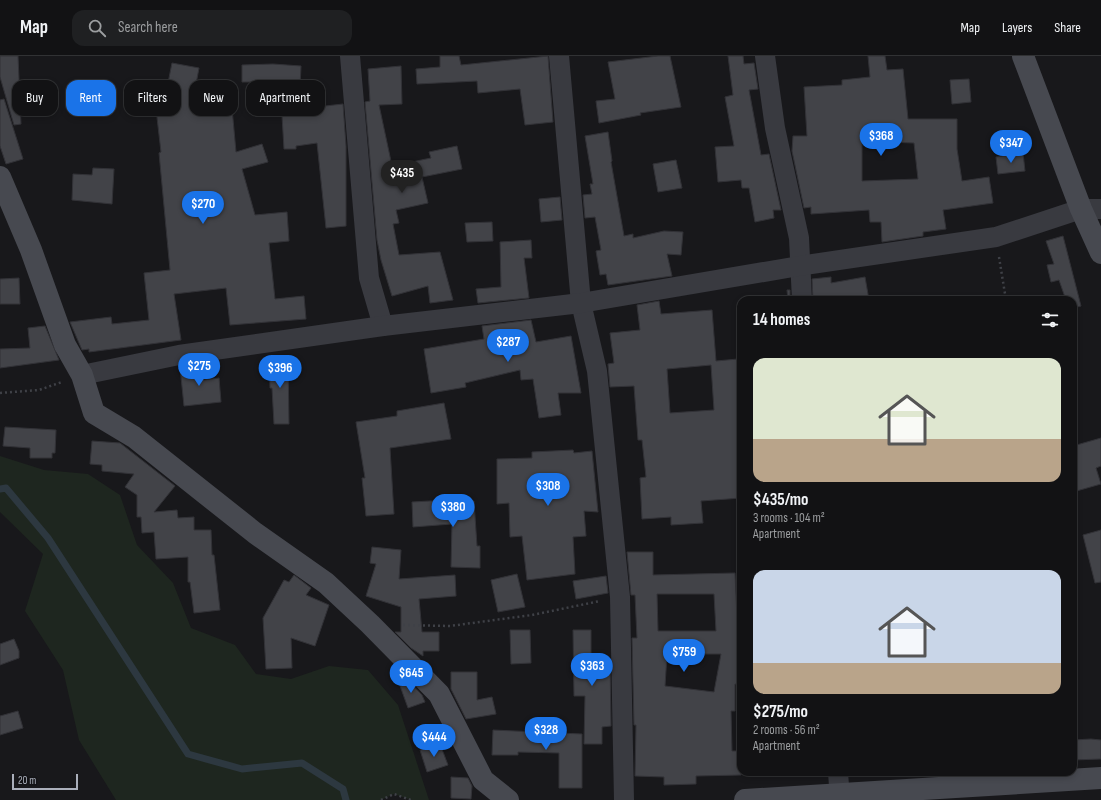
<!DOCTYPE html>
<meta charset="utf-8">
<style>
body{margin:0;font-family:"Sofia Sans Condensed",sans-serif;background:#1f2022;color:#f1f3f6;height:100vh;display:flex;flex-direction:column;font-size:15px;white-space:nowrap}
*{box-sizing:border-box;margin:0}
p{font-size:13px;color:#9c9ea0}
.icon{flex:none;width:22px;height:22px;fill:none;stroke:currentColor;stroke-width:2;stroke-linecap:round;stroke-linejoin:round}
.map{position:relative;flex:1;overflow:hidden}
.sheet{position:absolute;left:737px;top:240px;width:340px;height:480px;display:flex;flex-direction:column;background:#121214;border-radius:12px;box-shadow:0 2px 6px #0003,0 0 0 1px #313234}
.sheet>*{flex:none}
.top-card{position:absolute;left:12px;top:24px;width:380px;height:36px;display:flex;gap:8px}
.scale{position:absolute;left:12px;bottom:10px;width:66px;box-sizing:border-box;padding-left:4px;border:2px solid #aaafbb;border-top:0;font-size:11px;line-height:14px;white-space:nowrap;color:#aaafbb;-webkit-text-stroke:3px #131316;paint-order:stroke}
.price{position:absolute;translate:-50% -34px;padding:0 9px;border-radius:14px;background:#1a73e8;color:#fff;font-size:13px;line-height:26px;filter:drop-shadow(0 1px 2px #0008)}
.price::after{content:'';position:absolute;left:50%;top:24px;width:12px;height:9px;margin-left:-6px;background:inherit;clip-path:polygon(0 0,100% 0,50% 100%)}
.price.active{background:#222;color:#fff}
ul{padding:0;list-style:none}
li{display:grid;align-content:center;gap:8px;height:212px;padding:0 16px}
li span{display:grid;place-items:center;height:124px;border-radius:12px;color:#555}
li>.icon{margin-inline-start:auto}
span .icon{width:72px;height:72px;fill:#fffc;stroke-width:1}
li b{font-size:17px}
h2{display:flex;justify-content:space-between;align-items:center;height:48px;padding:0 16px;font-size:17px}
.tag{padding:0 14px;border-radius:12px;background:#121214;box-shadow:0 2px 6px #0003,0 0 0 1px #313234;font-size:14px;line-height:36px}
.tag.active{background:#1a73e8;color:#fff}
header{display:flex;align-items:center;gap:24px;box-sizing:border-box;height:56px;padding:0 20px;background:#121214;border-bottom:1px solid #313234}
header strong{font-size:19px}
nav{display:flex;gap:22px;margin-inline-start:auto;font-size:14px}
.search{width:280px;height:36px;background:#1f2022;display:flex;align-items:center;gap:10px;box-sizing:border-box;padding:0 14px;border-radius:12px;color:#9c9ea0;font-size:15px}
.map>svg:first-child{display:block}
.green{fill:#1e261f}
.lines{fill:none;stroke-linecap:round;stroke-linejoin:round}
.stream{stroke:#2d3840;stroke-width:7}
.building{fill:#424348;stroke:#323237;fill-rule:evenodd}
.path{stroke:#3f4147;stroke-width:2.5;stroke-dasharray:2 3;stroke-linecap:butt}
.street{stroke:#393a40;stroke-width:20}
.secondary{stroke:#474950;stroke-width:22}
</style>
<header>
<strong>Map</strong>
<div class="search"><svg class="icon" aria-label="search" viewBox="0 0 24 24"><circle cx="10" cy="10" r="6"/><path d="M15 15l6 6"/></svg>Search here</div>
<nav><a>Map</a><a>Layers</a><a>Share</a></nav>
</header>
<div class="map">
<svg width="1101" height="744" viewBox="0 0 1101 744">
<rect width="100%" height="100%" fill="#18181b"/>
<polygon class="green" points="0,400 44,414 88,418 120,439 137,489 173,527 191,572 235,589 256,618 291,623 329,610 368,614 398,649 429,744 411,744 394,738 381,744 116,744 79,684 63,614 25,555 43,498 0,456"/>
<g class="lines">
<polyline class="stream" points="0,433 6,432 48,482 188,698 242,713 302,707 343,733 346,744"/>
</g>
<g class="building">
<polygon points="0,0 18,0 21,68 14,69 0,21"/>
<polygon points="440,0 459,0 461,9 548,0 553,66 525,69 520,33 478,37 477,25 417,28 416,13 440,11"/>
<polygon points="658,0 670,0 681,51 640,57 641,59 599,67 596,45 615,43 608,6"/>
<polygon points="728,0 743,0 744,8 754,7 758,33 749,34 761,99 769,98 781,154 773,154 774,162 755,166 749,132 742,132 741,124 718,126 715,91 734,90 725,41 733,39"/>
<path d="M868,0H885L887,14L903,13L908,63H957V93L962,125L989,121L993,147L943,154L946,173L923,176V180L882,186L881,166H870L869,154L811,158V151L804,152L792,95L793,80H807L804,31L842,29V24L870,21ZM862,85L914,87L918,123L862,125Z"/>
<polygon points="172,7 199,12 193,44 231,41 236,96 262,88 268,106 242,113 255,159 287,156 289,185 269,187 275,243 304,240 306,263 230,269 226,232 174,238 181,284 89,296 89,293 82,294 70,266 111,261 112,268 149,264 144,217 170,214 159,97 161,96 155,44 165,42"/>
<polygon points="273,8 301,10 299,53 343,48 346,90 346,170 326,172 317,87 296,90 296,93 284,93 280,26 242,26 242,9"/>
<polygon points="401,10 402,48 379,49 392,110 431,102 429,96 457,90 462,113 422,121 428,147 396,154 399,167 393,168 399,199 440,196 453,244 430,247 428,230 392,240 381,204 377,184 365,46 370,45 368,13"/>
<polygon points="969,23 971,46 952,48 950,24"/>
<polygon points="4,43 23,103 6,108 0,90 0,44"/>
<polygon points="608,76 612,105 611,106 624,180 633,178 633,182 664,175 683,176 681,199 667,198 672,220 608,229 606,218 600,219 596,195 601,194 595,161 585,162 583,139 592,138 590,128 593,128 585,80"/>
<polygon points="1023,97 1025,115 998,118 996,101"/>
<polygon points="676,104 682,132 658,136 653,108"/>
<polygon points="93,112 114,113 112,148 72,144 73,118 92,119"/>
<polygon points="560,141 562,164 541,166 539,143"/>
<polygon points="492,166 493,185 467,186 465,167"/>
<polygon points="1063,180 1081,250 1073,252 1073,244 1066,244 1059,224 1051,226 1047,209 1054,208 1046,185"/>
<polygon points="531,184 532,202 524,202 529,242 478,247 476,233 501,231 500,186"/>
<polygon points="831,221 831,227 865,221 869,244 813,244 812,223"/>
<polygon points="19,222 20,248 0,248 0,223"/>
<polygon points="787,234 790,234 790,244 788,244"/>
<path d="M659,245L661,258L712,254L716,305L738,303L741,345V442L701,445L703,467L671,469V461L642,463L640,422L646,421L642,384H638L634,330L610,331L608,308L614,307L610,277L640,274L637,249ZM711,309L714,354L670,357L667,313Z"/>
<polygon points="531,264 536,286 571,280 581,337 558,337 561,359 539,362 533,323 521,324 520,314 465,327 466,331 431,337 424,293 484,283 482,270"/>
<polygon points="45,270 59,304 0,312 0,293 30,292 28,272"/>
<polygon points="269,302 288,302 289,368 274,368 272,332 270,332"/>
<polygon points="201,307 204,324 219,322 221,346 184,350 180,311"/>
<polygon points="444,347 451,383 390,392 394,458 366,460 362,422 365,422 356,366 397,360 397,355"/>
<polygon points="5,371 56,374 55,397 52,397 52,402 30,402 30,392 3,390"/>
<polygon points="1101,382 1101,410 1096,412 1101,428 1073,436 1073,390"/>
<polygon points="92,385 120,387 175,430 154,456 177,454 178,462 194,461 194,474 211,474 212,499 214,499 220,554 194,557 190,526 188,526 188,501 156,503 154,476 142,477 141,461 137,461 137,439 125,431 134,418 102,415 102,409 90,408"/>
<polygon points="573,394 574,397 592,395 598,456 584,455 586,480 573,481 575,518 527,524 522,480 510,481 509,447 497,448 497,403 532,402 532,396"/>
<polygon points="430,445 474,445 477,490 480,490 480,512 451,511 452,468 413,471 412,446"/>
<polygon points="1101,474 1101,526 1095,527 1083,479"/>
<polygon points="372,491 401,494 399,523 455,519 456,540 419,543 422,576 439,576 439,595 423,595 423,600 411,592 395,576 401,576 401,551 366,540 376,508 370,507"/>
<path d="M627,496H653V519L735,517L737,562H740L741,629L735,628V655H731L732,695H741V719L696,720V728L664,729V721L635,720L636,669H634L632,582H637L635,539H631ZM657,538H714L716,575H658ZM667,598H721L714,636L665,630Z"/>
<polygon points="517,518 525,551 498,556 491,524"/>
<polygon points="294,519 311,532 306,539 329,549 315,590 291,582 292,612 266,613 263,562 284,524 289,526"/>
<polygon points="606,520 608,537 576,543 573,525"/>
<polygon points="510,574 530,574 531,607 511,608"/>
<polygon points="573,574 591,574 591,605 610,605 611,670 602,671 602,688 584,688 585,640 574,640"/>
<polygon points="14,583 19,595 19,602 0,609 0,588"/>
<polygon points="451,616 477,616 477,644 492,641 496,658 466,663 451,633"/>
<polygon points="408,624 422,639 425,646 408,652 399,627"/>
<polygon points="18,655 23,672 0,679 0,660"/>
<polygon points="493,674 582,678 582,732 559,732 559,697 518,696 518,699 492,699"/>
<polygon points="1091,683 1101,684 1101,703 1073,704 1073,684"/>
<polygon points="440,688 448,709 427,716 420,694"/>
<polygon points="451,721 468,722 472,730 471,743 451,742"/>
</g>
<g class="lines">
<g class="path">
<polyline points="999,201 1006,244"/>
<polyline points="0,337 39,334 62,326"/>
<polyline points="403,569 450,570 532,559 600,545"/>
<polyline points="381,744 394,738 411,744"/>
</g>
<g class="street">
<polyline points="350,0 369,222 383,270"/>
<polyline points="559,0 581,247 597,315 620,541 624,744"/>
<polyline points="765,0 775,72 799,182 802,244"/>
<polyline points="82,319 179,299 383,270 581,247 799,210 996,181 1081,153 1101,153"/>
<polyline points="838,716 840,744"/>
</g>
<g class="secondary">
<polyline points="1023,0 1081,153 1101,197"/>
<polyline points="0,121 31,194 65,289 82,319 94,357 134,381 255,477 326,527 370,568 439,638 483,724 508,744"/>
<polyline points="745,744 1101,722"/>
</g>
</g>
</svg>
<div class="scale">20 m</div>
<b class="price" style="left:881px;top:101px">$368</b>
<b class="price" style="left:1011px;top:108px">$347</b>
<b class="price active" style="left:402px;top:138px">$435</b>
<b class="price" style="left:203px;top:169px">$270</b>
<b class="price" style="left:508px;top:307px">$287</b>
<b class="price" style="left:199px;top:331px">$275</b>
<b class="price" style="left:280px;top:333px">$396</b>
<b class="price" style="left:548px;top:451px">$308</b>
<b class="price" style="left:453px;top:472px">$380</b>
<b class="price" style="left:684px;top:617px">$759</b>
<b class="price" style="left:592px;top:631px">$363</b>
<b class="price" style="left:411px;top:638px">$645</b>
<b class="price" style="left:546px;top:695px">$328</b>
<b class="price" style="left:434px;top:702px">$444</b>
<div class="top-card">
<a class="tag">Buy</a>
<a class="tag active">Rent</a>
<a class="tag">Filters</a>
<a class="tag">New</a>
<a class="tag">Apartment</a>
</div>
<section class="sheet">
<h2>14 homes<svg class="icon" aria-label="filters" viewBox="0 0 24 24"><path d="M4 7h16M4 17h16"/><circle cx="9" cy="7" r="2"/><circle cx="15" cy="17" r="2"/></svg></h2>
<ul>
<li><span style="background:linear-gradient(#dfe7d0 65%,#b9a48a 0)"><svg class="icon" aria-label="home" viewBox="0 0 24 24"><path d="M3 11l9-7 9 7M6 9v11h12V9"/></svg></span><div><b>$435/mo</b><p>3 rooms · 104 m²</p><p>Apartment</p></div></li>
<li><span style="background:linear-gradient(#c9d6e8 75%,#b9a48a 0)"><svg class="icon" aria-label="home" viewBox="0 0 24 24"><path d="M3 11l9-7 9 7M6 9v11h12V9"/></svg></span><div><b>$275/mo</b><p>2 rooms · 56 m²</p><p>Apartment</p></div></li>
</ul>
</section>
</div>
